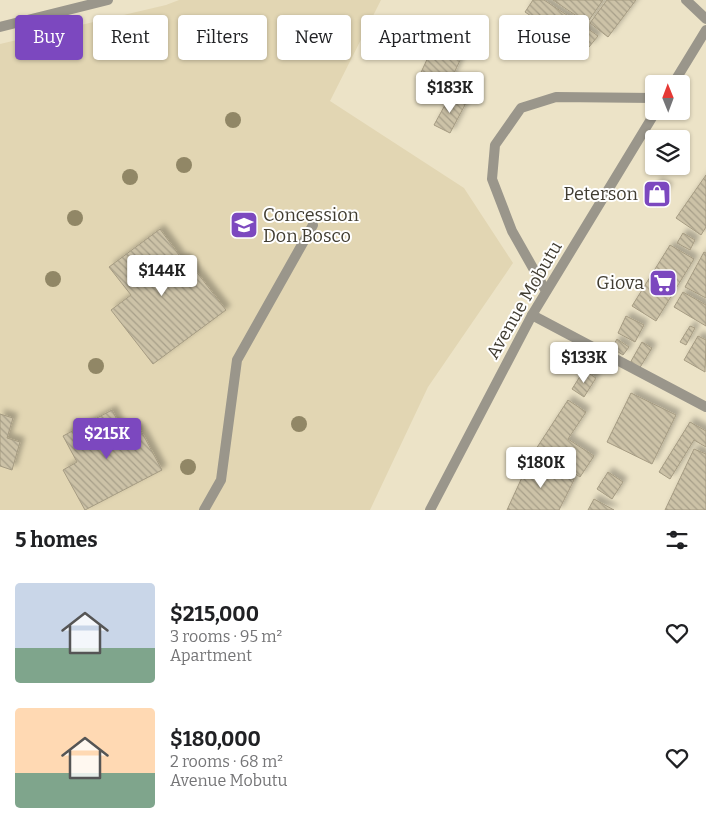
<!DOCTYPE html>
<meta charset="utf-8">
<style>
body{margin:0;font-family:Bitter,serif;background:#f6f6f6;color:#202124;height:100vh;display:flex;flex-direction:column;font-size:19px;white-space:nowrap}
*{box-sizing:border-box;margin:0}
p{font-size:16px;color:#757577}
.icon{flex:none;width:28px;height:28px;fill:none;stroke:currentColor;stroke-width:2;stroke-linecap:round;stroke-linejoin:round}
.map{position:relative;height:510px;overflow:hidden}
.panel{display:flex;flex-direction:column;background:#fff;flex:1}
.panel>*{flex:none}
.hud{position:absolute;left:15px;top:15px;width:676px;height:45px;display:flex;gap:10px}
.needle{width:32px;rotate:359deg}
.fabs{position:absolute;left:645px;top:75px;display:grid;gap:10px}
.fabs a{display:grid;place-items:center;width:45px;height:45px;border-radius:5px;background:#fff;box-shadow:0 1px 4px #0004;font-size:25px}
.price{position:absolute;translate:-50% -42px;padding:0 11px;border-radius:5px;background:#fff;color:#222;font-size:16px;line-height:32px;filter:drop-shadow(0 1px 2px #0008)}
.price::after{content:'';position:absolute;left:50%;top:30px;width:15px;height:11px;margin-left:-8px;background:inherit;clip-path:polygon(0 0,100% 0,50% 100%)}
.price.active{background:#7c48bf;color:#fff}
ul{padding:0;list-style:none}
li{display:flex;align-items:center;gap:15px;height:125px;padding:0 15px}
li span{display:grid;place-items:center;flex:none;width:140px;height:100px;border-radius:5px;color:#555}
li>.icon{margin-inline-start:auto}
span .icon{width:60px;height:60px;fill:#fffc;stroke-width:1}
li b{font-size:21px}
h2{display:flex;justify-content:space-between;align-items:center;height:60px;padding:0 15px;font-size:21px}
.pill{padding:0 18px;border-radius:5px;background:#fff;box-shadow:0 1px 4px #0004;font-size:18px;line-height:45px}
.pill.active{background:#7c48bf;color:#fff}
.map>svg:first-child{display:block}
.built{fill:#e2d6b3}
.building{fill:url(#building-back-hatch);stroke:#a59b82;filter:url(#shadow)}
.lines{fill:none;stroke-linecap:round;stroke-linejoin:round}
.service{stroke:#9a968b;stroke-width:10}
.minor{stroke:#9a968b;stroke-width:10}
.tree{fill:#918766}
.labels{text-anchor:middle;dominant-baseline:central;stroke-width:4;stroke-linejoin:round;paint-order:stroke}
.poi-label{font-size:18px;fill:#403c31;stroke:#fff;text-anchor:end}
.street-label{font-size:18px;fill:#403c31;stroke:#fff}
</style>
<div class="map">
<svg width="706" height="510" viewBox="0 0 706 510">
<defs>
<pattern id="building-back-hatch" width="6" height="6" patternUnits="userSpaceOnUse" patternTransform="scale(1.25)"><rect width="6" height="6" fill="#ccc2a7"/><path d="M-1 5l2 2M0 0l6 6M5-1l2 2" fill="none" stroke="#a79f89"/></pattern>
<filter id="shadow"><feDropShadow dx="4.5" dy="-4.5" stdDeviation="2.5" flood-color="#0004"/></filter>
</defs>
<rect width="100%" height="100%" fill="#ece3c7"/>
<polygon class="built" points="179,0 381,0 330,101 464,188 513,263 428,387 370,510 0,510 0,44 166,5"/>
<g class="building">
<polygon points="533,0 544,0 573,19 561,36 525,12"/>
<polygon points="553,0 603,0 587,23"/>
<polygon points="607,0 636,0 608,37 590,23"/>
<polygon points="577,21 598,36 589,47 569,33"/>
<polygon points="437,38 464,52 444,94 417,81"/>
<polygon points="451,94 466,103 450,133 434,125"/>
<polygon points="706,175 706,227 701,235 676,218"/>
<polygon points="657,182 668,187 657,207 646,201"/>
<polygon points="160,229 182,259 185,257 226,310 153,364 111,310 131,295 109,267"/>
<polygon points="683,233 695,240 690,250 677,243"/>
<polygon points="670,245 694,259 656,321 632,306"/>
<polygon points="704,252 706,253 706,298 685,287"/>
<polygon points="683,292 706,305 706,326 674,307"/>
<polygon points="626,316 644,325 635,342 618,333"/>
<polygon points="690,326 695,328 686,345 680,342"/>
<polygon points="698,336 706,340 705,372 684,360"/>
<polygon points="617,339 629,347 623,355 612,348"/>
<polygon points="642,342 652,348 639,369 630,363"/>
<polygon points="584,370 596,378 584,397 572,389"/>
<polygon points="631,393 676,415 652,464 607,442"/>
<polygon points="568,400 586,412 568,439 594,456 580,477 536,449"/>
<polygon points="112,410 125,435 139,427 162,470 85,510 63,470 77,462 63,436"/>
<polygon points="0,414 13,418 7,438 20,442 12,470 0,466"/>
<polygon points="690,422 706,431 706,447 694,440 670,479 659,472"/>
<polygon points="694,449 706,454 706,510 665,510"/>
<polygon points="530,460 574,480 559,510 507,510"/>
<polygon points="608,472 623,482 612,499 597,489"/>
<polygon points="594,499 614,510 588,510"/>
</g>
<g class="lines">
<g class="service">
<polyline points="546,291 512,231 492,179 495,145 521,108 556,97 654,98"/>
<polyline points="204,510 221,480 237,360 313,225"/>
</g>
<g class="minor">
<polyline points="686,0 706,19"/>
<polyline points="0,27 108,0"/>
<polyline points="673,84 706,30"/>
<polyline points="532,315 706,407"/>
<polyline points="430,510 532,315 656,111"/>
</g>
</g>
<g class="tree">
<circle cx="233" cy="120" r="8"/>
<circle cx="184" cy="165" r="8"/>
<circle cx="130" cy="177" r="8"/>
<circle cx="75" cy="218" r="8"/>
<circle cx="53" cy="279" r="8"/>
<circle cx="96" cy="366" r="8"/>
<circle cx="299" cy="424" r="8"/>
<circle cx="188" cy="467" r="8"/>
</g>
<defs>
<symbol id="shop-square" viewBox="-11 -11 22 22"><rect x="-9" y="-9" width="18" height="18" rx="4" fill="#7c48bf" stroke="#fff"/><path d="M-5-2.5h2.3a2.7 3.5 0 0 1 5.4 0H5L5.5 6h-11ZM-1.5-2.5h3a1.5 2.3 0 0 0-3 0Z" fill="#fff"/></symbol>
<symbol id="school-square" viewBox="-11 -11 22 22"><rect x="-9" y="-9" width="18" height="18" rx="4" fill="#7c48bf" stroke="#fff"/><path d="M0-5L7-2L0 1L-7-2ZM-4 1L0 2.5L4 1V4Q0 6-4 4Z" fill="#fff"/></symbol>
<symbol id="supermarket-square" viewBox="-11 -11 22 22"><rect x="-9" y="-9" width="18" height="18" rx="4" fill="#7c48bf" stroke="#fff"/><path d="M-6-5.5h2.5l.6 2H6L4.5 2H-2.5L-4.4-4H-6ZM-1.5 3.2a1.3 1.3 0 1 0 .1 0ZM3 3.2a1.3 1.3 0 1 0 .1 0Z" fill="#fff"/></symbol>
</defs>
<g fill-rule="evenodd">
<use href="#shop-square" x="641" y="178" width="32" height="32"/>
<use href="#school-square" x="228" y="209" width="32" height="32"/>
<use href="#supermarket-square" x="647" y="267" width="32" height="32"/>
</g>
<g class="labels">
<g class="poi-label">
<text x="638" y="194">Peterson</text>
<text x="263" y="215" text-anchor="start">Concession<tspan x="263" dy="21">Don Bosco</tspan></text>
<text x="644" y="283">Giova</text>
</g>
<g class="street-label">
<text transform="translate(524 300) rotate(-60)">Avenue Mobutu</text>
</g>
</g>
</svg>
<div class="fabs">
<a><svg class="needle" viewBox="-14 -14 28 28"><path d="M0-13l5 13h-10z" fill="#e53935"/><path d="M0 13l5-13h-10z" fill="#757577"/></svg></a>
<a><svg class="icon" aria-label="layers" viewBox="0 0 24 24"><path d="M12 4l9 5-9 5-9-5zM3 14l9 5 9-5"/></svg></a>
</div>
<b class="price" style="left:450px;top:114px">$183K</b>
<b class="price" style="left:162px;top:297px">$144K</b>
<b class="price" style="left:584px;top:384px">$133K</b>
<b class="price active" style="left:107px;top:460px">$215K</b>
<b class="price" style="left:541px;top:489px">$180K</b>
<div class="hud">
<a class="pill active">Buy</a>
<a class="pill">Rent</a>
<a class="pill">Filters</a>
<a class="pill">New</a>
<a class="pill">Apartment</a>
<a class="pill">House</a>
</div>
</div>
<section class="panel">
<h2>5 homes<svg class="icon" aria-label="filters" viewBox="0 0 24 24"><path d="M4 7h16M4 17h16"/><circle cx="9" cy="7" r="2"/><circle cx="15" cy="17" r="2"/></svg></h2>
<ul>
<li><span style="background:linear-gradient(#c9d6e8 65%,#7fa58c 0)"><svg class="icon" aria-label="home" viewBox="0 0 24 24"><path d="M3 11l9-7 9 7M6 9v11h12V9"/></svg></span><div><b>$215,000</b><p>3 rooms · 95 m²</p><p>Apartment</p></div><svg class="icon" aria-label="heart" viewBox="0 0 24 24"><path d="M12 20l-8-8c-3-5 5-10 8-4 3-6 11-1 8 4z"/></svg></li>
<li><span style="background:linear-gradient(#ffd9b3 65%,#7fa58c 0)"><svg class="icon" aria-label="home" viewBox="0 0 24 24"><path d="M3 11l9-7 9 7M6 9v11h12V9"/></svg></span><div><b>$180,000</b><p>2 rooms · 68 m²</p><p>Avenue Mobutu</p></div><svg class="icon" aria-label="heart" viewBox="0 0 24 24"><path d="M12 20l-8-8c-3-5 5-10 8-4 3-6 11-1 8 4z"/></svg></li>
</ul>
</section>
